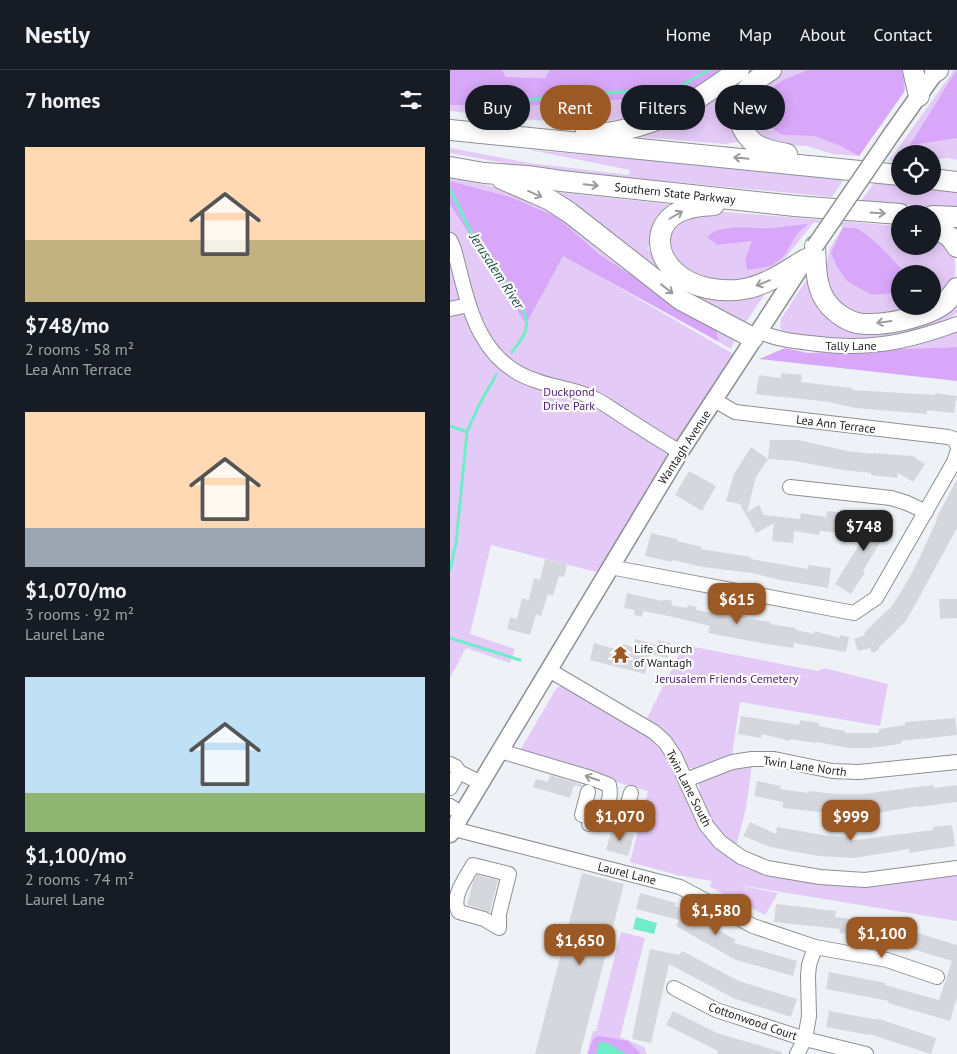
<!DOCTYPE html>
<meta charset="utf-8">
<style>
body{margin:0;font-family:"PT Sans",sans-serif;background:#242831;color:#f1f3f6;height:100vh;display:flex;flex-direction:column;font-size:19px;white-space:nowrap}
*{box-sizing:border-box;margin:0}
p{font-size:16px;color:#9ea1a6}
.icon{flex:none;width:28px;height:28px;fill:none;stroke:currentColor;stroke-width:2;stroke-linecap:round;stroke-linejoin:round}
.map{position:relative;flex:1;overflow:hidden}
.drawer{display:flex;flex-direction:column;background:#171b24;width:450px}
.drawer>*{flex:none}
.guide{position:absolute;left:15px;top:15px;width:416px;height:45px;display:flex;gap:10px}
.fabs{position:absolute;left:441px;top:75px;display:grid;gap:10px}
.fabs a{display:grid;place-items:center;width:50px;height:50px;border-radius:50%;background:#171b24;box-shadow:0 2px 12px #0003;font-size:25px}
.price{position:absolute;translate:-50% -42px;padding:0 11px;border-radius:10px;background:#9b5926;color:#fff;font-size:16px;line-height:32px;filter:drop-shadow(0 1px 2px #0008)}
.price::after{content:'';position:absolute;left:50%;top:30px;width:15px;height:11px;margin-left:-8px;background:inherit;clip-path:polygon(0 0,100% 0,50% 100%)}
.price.on{background:#222;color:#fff}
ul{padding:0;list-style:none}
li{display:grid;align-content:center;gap:10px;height:265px;padding:0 25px}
li span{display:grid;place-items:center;height:155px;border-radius:0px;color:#555}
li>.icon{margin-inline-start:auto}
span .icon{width:90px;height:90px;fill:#fffc;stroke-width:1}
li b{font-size:21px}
h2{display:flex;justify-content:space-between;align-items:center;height:60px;padding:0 25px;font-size:21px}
.chip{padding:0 18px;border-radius:22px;background:#171b24;box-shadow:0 2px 12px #0003;font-size:18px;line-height:45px}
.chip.on{background:#9b5926;color:#fff}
header{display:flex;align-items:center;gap:30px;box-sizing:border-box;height:70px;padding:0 25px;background:#171b24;border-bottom:1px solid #363941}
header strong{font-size:24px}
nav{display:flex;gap:28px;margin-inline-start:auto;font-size:18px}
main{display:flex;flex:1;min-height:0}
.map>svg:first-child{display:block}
.green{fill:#e4caf7}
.forest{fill:#d8a7f9}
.water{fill:#6fecc8}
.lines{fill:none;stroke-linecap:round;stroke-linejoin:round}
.stream{stroke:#6fecc8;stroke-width:3}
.building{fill:#d6d7dc}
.minor-casing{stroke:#8c9093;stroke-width:16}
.major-casing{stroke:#8c9093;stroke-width:19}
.highway-casing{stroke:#8c9093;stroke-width:22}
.minor{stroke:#fff;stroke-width:14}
.major{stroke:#fff;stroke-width:16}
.highway{stroke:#fff;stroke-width:20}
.major-bridge-casing{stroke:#8c9093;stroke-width:19;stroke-linecap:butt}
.major-bridge{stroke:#fff;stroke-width:16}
.oneway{stroke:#9b9c9c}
.labels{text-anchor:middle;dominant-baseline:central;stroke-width:4.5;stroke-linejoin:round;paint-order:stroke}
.street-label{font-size:12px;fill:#202223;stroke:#fff}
.park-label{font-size:12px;fill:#571877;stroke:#fff}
.poi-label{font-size:12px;fill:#202223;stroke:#fff;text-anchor:start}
.water-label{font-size:14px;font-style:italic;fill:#194e40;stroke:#fff}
</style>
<header>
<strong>Nestly</strong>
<nav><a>Home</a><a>Map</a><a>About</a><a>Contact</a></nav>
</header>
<main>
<section class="drawer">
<h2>7 homes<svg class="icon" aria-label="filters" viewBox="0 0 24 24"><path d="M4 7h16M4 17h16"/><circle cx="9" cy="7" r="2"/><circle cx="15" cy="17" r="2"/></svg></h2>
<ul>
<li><span style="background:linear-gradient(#ffd9b3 60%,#c2b280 0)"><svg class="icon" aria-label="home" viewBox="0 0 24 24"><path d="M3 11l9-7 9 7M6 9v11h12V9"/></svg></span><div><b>$748/mo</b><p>2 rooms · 58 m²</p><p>Lea Ann Terrace</p></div></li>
<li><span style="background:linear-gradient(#ffd9b3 75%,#9aa5b1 0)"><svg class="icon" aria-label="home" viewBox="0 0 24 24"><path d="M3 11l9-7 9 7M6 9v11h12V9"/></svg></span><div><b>$1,070/mo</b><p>3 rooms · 92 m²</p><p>Laurel Lane</p></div></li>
<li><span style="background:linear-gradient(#bfe0f5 75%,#8fb573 0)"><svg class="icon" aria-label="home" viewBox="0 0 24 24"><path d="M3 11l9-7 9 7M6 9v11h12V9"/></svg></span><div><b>$1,100/mo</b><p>2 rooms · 74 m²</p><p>Laurel Lane</p></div></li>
</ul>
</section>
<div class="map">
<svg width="507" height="984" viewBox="0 0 507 984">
<rect width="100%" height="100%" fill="#eef2f6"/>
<g class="green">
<polygon points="52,0 100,0 95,8 56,7"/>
<polygon points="300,0 312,0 291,17 295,71 274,74 179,66 274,18"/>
<polygon points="330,0 459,0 460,10 454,22 409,86 383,84 357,76 327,75 310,71 297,57 298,22"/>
<polygon points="504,0 507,0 507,90 498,88 483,90 482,84 450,84 450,91 439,91"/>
<polygon points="212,27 227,33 186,48 134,53 84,50 0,41 0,35 78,36"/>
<polygon points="0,78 80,93 179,105 180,100 80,80 396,106 382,127 80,98 0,83"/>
<polygon points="0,107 49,118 117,146 284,267 284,272 281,279 269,272 266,260 149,184 107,147 61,127 0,111"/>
<polygon points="427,109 450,111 450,116 507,116 507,139 411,131"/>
<polygon points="97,121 227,135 203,173 197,178 215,202 228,213 320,216 294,255 228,219"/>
<polygon points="0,134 108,182 285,285 150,503 41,475 20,564 65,579 60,593 16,578 0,608"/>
<path d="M250,140L450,156V176H482L483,160L503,176C507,208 507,215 483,235L482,204H450V236H478L415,249L381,227L375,199L380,178L393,157L364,152L332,192L317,201L315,206L281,214L250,209L228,196L217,177L219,157Z"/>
<path d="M360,204L381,243L378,251L413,259L507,233V243C499,250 489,252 479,256C441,270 399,274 358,267C348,265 337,266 330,258L331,249Z"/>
<polygon points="507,258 507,277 427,281 465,276"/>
<path d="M234,575L368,601L374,598L438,614L430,656L290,632L282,685L243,700L241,698H238C227,676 217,664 196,650Z"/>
<polygon points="112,615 198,666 217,687 251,760 272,783 298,799 393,816 427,815 507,806 507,851 284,814 328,823 315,845 260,817 262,811 227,805 180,792 198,721 68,684 106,619"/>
<path d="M302,695L296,738L286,777C263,758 258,747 247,721L250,719L248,713L281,699Z"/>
<polygon points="171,862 195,868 170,967 194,977 197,984 137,984 143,961 146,961"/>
</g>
<g class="forest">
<polygon points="0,0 52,0 56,7 95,8 100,0 278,0 227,33 212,27 78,36 0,35"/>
<polygon points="358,0 453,0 454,22 409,86 391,76 365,66 332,65 309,49 312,26 331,11"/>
<polygon points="507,1 507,68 460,75 504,4"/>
<polygon points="0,111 61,127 107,147 149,184 266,260 269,272 113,186 76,254 0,134"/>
<path d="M358,154L347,164L334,186L321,196L297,200L295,190L302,171L267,175L257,167C273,152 302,160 322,158C334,157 346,155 358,154Z"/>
<path d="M393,157C397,158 401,158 405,158C416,161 448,193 455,204H450V222L422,225L397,211L386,195L381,183Z"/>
<polygon points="507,277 507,311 309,289 335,278 358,283"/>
<polygon points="150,966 178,971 189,982 190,984 138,984 142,971 145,967"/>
</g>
<g class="water">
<polygon points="186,847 207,853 204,864 183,859"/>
<polygon points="149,972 158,973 176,984 146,984"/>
</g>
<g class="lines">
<g class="stream">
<polyline points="24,38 113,25 225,19 259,0"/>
<path d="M0,119L21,162L72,238C82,258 74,266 62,282"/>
<polyline points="0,356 17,362"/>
<polyline points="0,500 6,473 17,362 28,337 46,305"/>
<polyline points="0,568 70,590"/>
</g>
</g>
<g class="building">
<polygon points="331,303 352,305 351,312 402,318 402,320 485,325 485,323 507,326 504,343 477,340 477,344 405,338 379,332 306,324 309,305 331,308"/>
<polygon points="320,370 349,370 397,381 423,384 423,383 461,386 461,385 475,394 463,412 448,403 447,408 421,405 421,403 393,400 344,391 318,389"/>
<polygon points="301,377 318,389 306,407 297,442 309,435 314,445 350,449 351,443 376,447 377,441 397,443 395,463 370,461 369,465 344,461 343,473 322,471 324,453 306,463 290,434 276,431 284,404"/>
<polygon points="239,401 266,416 252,441 225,425"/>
<polygon points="507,409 507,458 465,535 456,551 429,577 429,580 422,583 420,578 408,581 404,569 415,565 414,563 441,537 451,522 465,497 487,450 486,449"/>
<polygon points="426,439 441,446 429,474 413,501 415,502 401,524 385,514 418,460 416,459"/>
<polygon points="201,463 227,469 227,471 252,477 251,479 301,487 301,489 358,499 358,495 381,498 378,518 330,510 302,503 253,497 222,490 222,492 195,486"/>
<polygon points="95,489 117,495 114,507 109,506 103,526 98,524 91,546 86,544 80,565 57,559 60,547 67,549 72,528 79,530 84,508 90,510"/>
<polygon points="177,523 212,531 213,529 222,531 221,535 237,538 238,535 247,537 246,540 263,543 263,540 296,546 296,548 321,552 320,554 346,558 346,560 364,564 364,561 390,568 390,565 399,567 396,582 344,573 343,578 317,574 258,563 260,556 223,547 193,541 192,547 184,545 185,540 174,538"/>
<polygon points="489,529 507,529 507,548 490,549"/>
<polygon points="185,569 207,575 208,570 221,573 218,588 200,584 195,604 140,590 144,573 172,581 173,574 183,577"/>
<polygon points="291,646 349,655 350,650 369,653 369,656 395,661 395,663 429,663 429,659 455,655 455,652 505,648 507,665 451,671 451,674 420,678 399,678 366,672 366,673 340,669 340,671 312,664 311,668 288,664"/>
<polygon points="100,705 133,715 131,717 124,715 120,728 83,717 86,709 98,712"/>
<polygon points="307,711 331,716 330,719 358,723 359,721 387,724 412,724 484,715 484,718 507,715 507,732 469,737 468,736 414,745 387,744 333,738 333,732 304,726"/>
<polygon points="300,752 326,764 327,757 378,766 399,767 398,771 483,760 483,757 502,755 505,776 459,783 459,779 404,788 368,786 320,777 293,766"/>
<polygon points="162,759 184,765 178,786 156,780"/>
<polygon points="132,803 174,814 130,984 85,984"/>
<polygon points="27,805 48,810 40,842 17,835 23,812"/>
<polygon points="190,823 226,833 225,836 286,870 284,873 347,891 343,906 286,890 226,856 229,850 186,839"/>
<polygon points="326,834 386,841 385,847 439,854 507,875 507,927 500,951 438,933 439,931 376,919 379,902 436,913 435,915 489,930 502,891 443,873 444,871 389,863 390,859 324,852"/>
<polygon points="200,879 229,885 232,881 289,911 347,929 341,947 283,928 219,894 201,973 182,969"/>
<polygon points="223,941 267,963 332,982 332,984 267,984 268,981 216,955"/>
<polygon points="379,941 429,950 429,949 486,968 481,984 419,964 419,965 376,957"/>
</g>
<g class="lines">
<defs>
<g id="minor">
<path d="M0,170L4,179C18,232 26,292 87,311C106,318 127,319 145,329C154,333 163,340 171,345C191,358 210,370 230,382"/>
<polyline points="0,239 19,235"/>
<path d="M308,261C325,269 342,271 360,273C416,281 455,273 507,254"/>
<polyline points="264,330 285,342 498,367 504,369 507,375"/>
<polyline points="340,417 441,428 457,433 476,442"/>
<polyline points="160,497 404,543 426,528 504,392 507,383"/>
<polyline points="99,600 204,662 215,672 225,687 256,755 270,772 291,787 317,798 370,807 415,810 507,798"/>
<path d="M50,681L141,708L159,715C163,735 153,741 139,754"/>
<polyline points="0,694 6,697 9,702"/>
<polyline points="236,710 282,692 302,689 324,689 382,701 409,702 507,692"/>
<polyline points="0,718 9,702 31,713"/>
<polyline points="0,736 12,744"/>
<polyline points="153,740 174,747 181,723"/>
<polyline points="132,745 138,722"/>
<polyline points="4,759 230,817 303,856 365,877 437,890 487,907"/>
<path d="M23,795L59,804L49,844V858L34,849L9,842C0,828 16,808 23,795Z"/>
<polyline points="224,918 266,940 355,969 416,984"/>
<polyline points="347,984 355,969 359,946 358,906 359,895 365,877"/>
</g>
<g id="major">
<polyline points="441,65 487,0"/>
<polyline points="0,764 230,382 354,192"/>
</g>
<g id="highway">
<path d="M321,0C301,12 279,32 292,57C295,63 300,71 307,75C315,80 327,82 337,84"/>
<polyline points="463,0 469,26"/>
<polyline points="485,2 488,0"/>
<polyline points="0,60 450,105"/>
<path d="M135,65C149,65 160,63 173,60C222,49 249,28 289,0"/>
<polyline points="0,97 34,103 77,106 111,111 345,136 450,144"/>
<polyline points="52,109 100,130 120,143 231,230 303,268"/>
<polyline points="482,109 507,112"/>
<path d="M264,135C255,136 245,136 237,139C205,148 202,181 225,202C242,218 271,223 294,219C317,215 336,201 356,189"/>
<polyline points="482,146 507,147"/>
<polyline points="482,156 500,167 507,177"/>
<path d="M365,176C366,192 365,213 374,228C380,239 394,250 407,253C430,257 476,248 495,233C499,229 503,223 507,218"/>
</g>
</defs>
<use href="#minor" class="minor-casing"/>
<use href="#major" class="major-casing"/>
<use href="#highway" class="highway-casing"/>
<use href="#minor" class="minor"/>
<use href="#major" class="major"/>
<use href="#highway" class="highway"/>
<defs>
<polyline id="major-bridge" points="365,176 441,65"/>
</defs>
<use href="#major-bridge" class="major-bridge-casing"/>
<use href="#major-bridge" class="major-bridge"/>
</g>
<defs><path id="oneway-shaft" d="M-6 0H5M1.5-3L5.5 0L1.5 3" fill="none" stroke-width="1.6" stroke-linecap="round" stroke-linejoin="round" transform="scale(1.25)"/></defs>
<g class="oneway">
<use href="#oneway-shaft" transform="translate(291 88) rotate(-174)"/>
<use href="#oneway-shaft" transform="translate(141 115) rotate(6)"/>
<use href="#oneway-shaft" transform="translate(85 124) rotate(24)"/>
<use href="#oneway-shaft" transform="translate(428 143) rotate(4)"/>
<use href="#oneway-shaft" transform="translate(226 145) rotate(-30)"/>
<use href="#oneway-shaft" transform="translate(313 213) rotate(158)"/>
<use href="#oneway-shaft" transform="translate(217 219) rotate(38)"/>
<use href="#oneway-shaft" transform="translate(434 252) rotate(172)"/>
<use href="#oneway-shaft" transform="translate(142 708) rotate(-161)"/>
</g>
<defs>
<symbol id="temple-bare" viewBox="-9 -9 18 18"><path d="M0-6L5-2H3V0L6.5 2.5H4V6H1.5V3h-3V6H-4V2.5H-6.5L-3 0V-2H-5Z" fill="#9b5926" stroke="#fff" stroke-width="2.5" paint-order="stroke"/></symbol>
</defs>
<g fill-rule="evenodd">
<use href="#temple-bare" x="158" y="572" width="25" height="25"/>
</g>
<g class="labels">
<g class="street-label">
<text transform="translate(225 123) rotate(6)">Southern State Parkway</text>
<text x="401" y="275">Tally Lane</text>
<text transform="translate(386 354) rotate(7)">Lea Ann Terrace</text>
<text transform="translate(234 377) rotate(-57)">Wantagh Avenue</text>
<text transform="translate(355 696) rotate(8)">Twin Lane North</text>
<text transform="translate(239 718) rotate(63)">Twin Lane South</text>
<text transform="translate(177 803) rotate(14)">Laurel Lane</text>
<text transform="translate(303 951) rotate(19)">Cottonwood Court</text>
</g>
<g class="park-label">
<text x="119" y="321">Duckpond<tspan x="119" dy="14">Drive Park</tspan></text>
<text x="277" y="608">Jerusalem Friends Cemetery</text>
</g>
<g class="poi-label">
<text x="184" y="578">Life Church<tspan x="184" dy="14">of Wantagh</tspan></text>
</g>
<g class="water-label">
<text transform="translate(47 201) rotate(57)">Jerusalem River</text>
</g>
</g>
</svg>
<div class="fabs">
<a><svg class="icon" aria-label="locate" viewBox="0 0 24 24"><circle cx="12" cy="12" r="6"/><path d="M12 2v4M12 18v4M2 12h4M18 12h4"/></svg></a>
<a>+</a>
<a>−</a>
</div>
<b class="price on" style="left:414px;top:482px">$748</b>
<b class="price" style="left:287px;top:555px">$615</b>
<b class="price" style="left:170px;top:772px">$1,070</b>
<b class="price" style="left:401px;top:772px">$999</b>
<b class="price" style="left:266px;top:866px">$1,580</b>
<b class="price" style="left:432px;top:889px">$1,100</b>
<b class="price" style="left:130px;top:896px">$1,650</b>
<div class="guide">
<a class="chip">Buy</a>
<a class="chip on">Rent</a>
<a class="chip">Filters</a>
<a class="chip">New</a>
</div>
</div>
</main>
